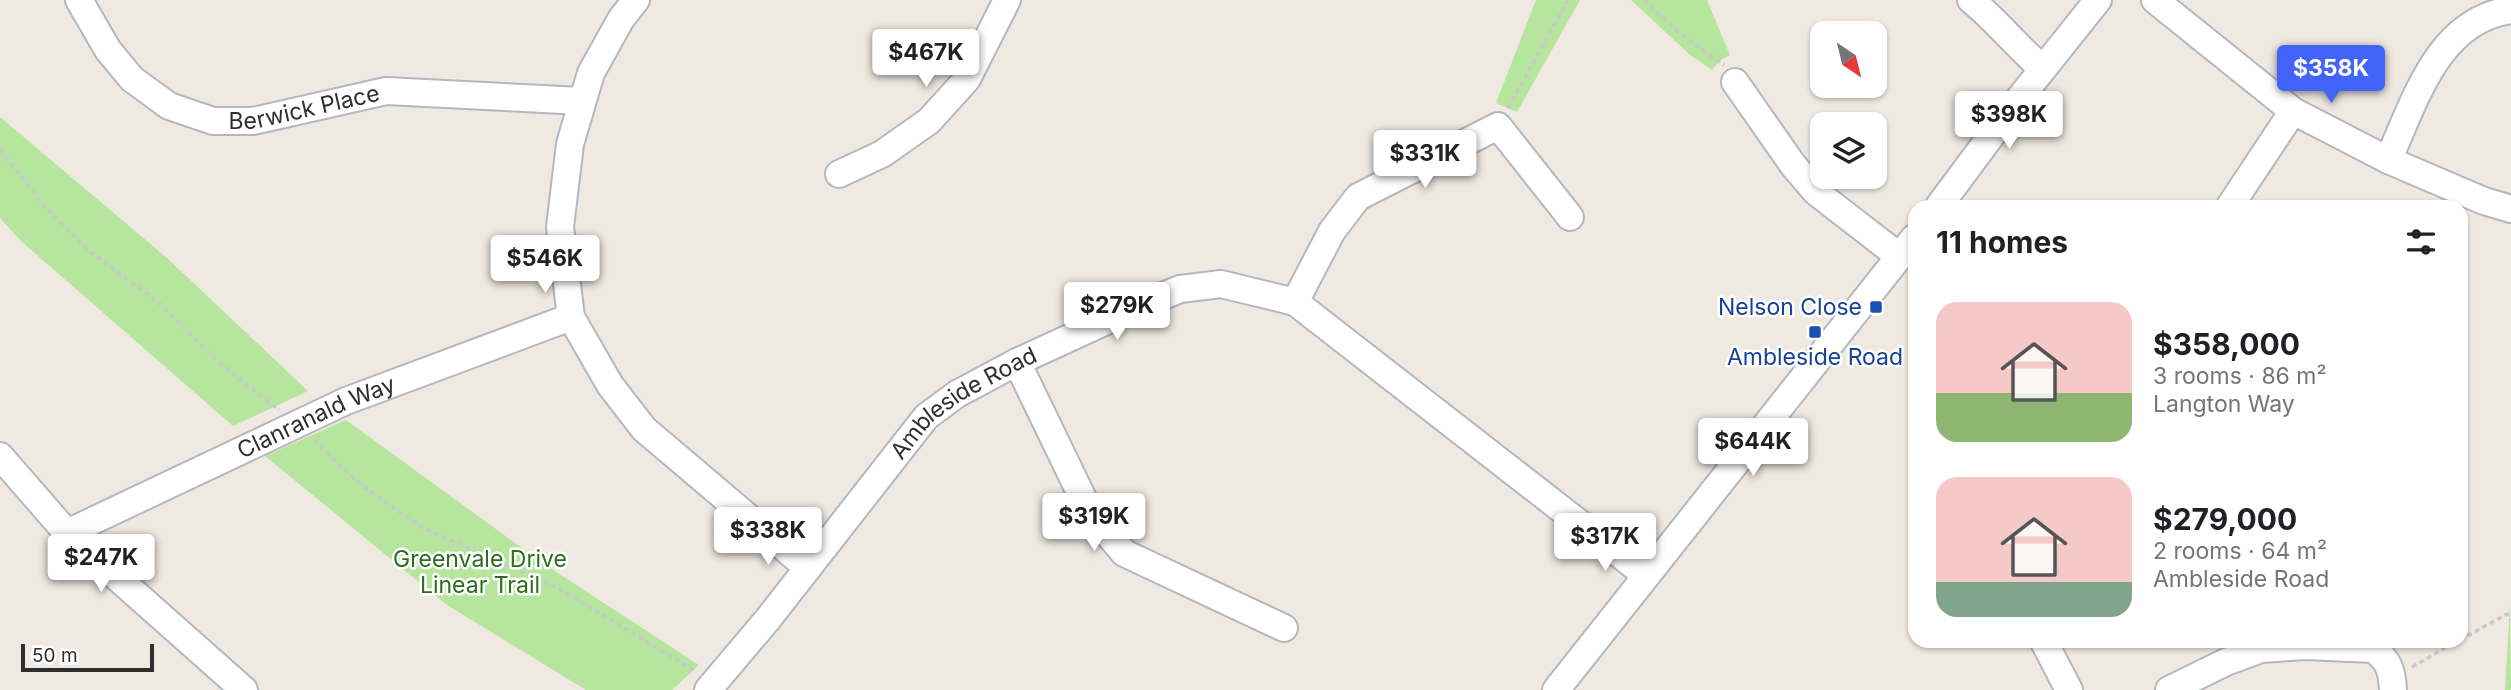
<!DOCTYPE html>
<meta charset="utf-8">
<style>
body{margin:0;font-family:Inter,sans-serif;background:#f6f6f6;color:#202124;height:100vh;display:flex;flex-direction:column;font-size:26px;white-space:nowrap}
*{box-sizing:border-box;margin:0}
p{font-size:23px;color:#757577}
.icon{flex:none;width:38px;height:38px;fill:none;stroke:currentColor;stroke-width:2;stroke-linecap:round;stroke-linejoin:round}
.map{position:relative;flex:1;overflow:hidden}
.drawer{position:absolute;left:1908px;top:200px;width:560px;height:448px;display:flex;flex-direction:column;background:#fff;border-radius:21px;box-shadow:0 2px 5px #0004}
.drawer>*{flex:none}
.needle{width:46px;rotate:145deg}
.fabs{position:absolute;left:1810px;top:21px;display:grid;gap:14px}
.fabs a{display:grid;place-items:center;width:77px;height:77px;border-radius:14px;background:#fff;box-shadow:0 2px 5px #0004;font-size:35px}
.scale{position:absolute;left:21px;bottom:18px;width:133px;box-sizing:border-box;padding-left:7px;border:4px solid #2e2e2e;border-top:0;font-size:19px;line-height:24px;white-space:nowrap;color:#2e2e2e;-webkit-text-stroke:5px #fff;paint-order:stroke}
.price{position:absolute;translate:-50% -60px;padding:0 16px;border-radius:7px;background:#fff;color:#222;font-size:23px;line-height:46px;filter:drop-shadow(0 2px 4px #0008)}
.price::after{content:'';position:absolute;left:50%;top:42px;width:21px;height:16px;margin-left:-10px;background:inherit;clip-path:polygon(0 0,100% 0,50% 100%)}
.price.on{background:#4264fb;color:#fff}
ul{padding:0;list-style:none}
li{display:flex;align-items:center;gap:21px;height:175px;padding:0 28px}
li span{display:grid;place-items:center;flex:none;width:196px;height:140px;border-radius:21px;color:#555}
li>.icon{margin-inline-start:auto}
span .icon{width:84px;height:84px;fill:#fffc;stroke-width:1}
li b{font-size:30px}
h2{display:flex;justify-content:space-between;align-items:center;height:84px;padding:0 28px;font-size:30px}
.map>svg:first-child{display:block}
.green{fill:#b6e59e}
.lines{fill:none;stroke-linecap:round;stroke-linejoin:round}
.minor-casing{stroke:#b4b7c1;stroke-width:30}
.path{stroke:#c9c9c9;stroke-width:3.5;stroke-dasharray:5 3.5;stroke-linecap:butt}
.minor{stroke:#fff;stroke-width:26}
.transit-dot{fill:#1a4fb4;stroke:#fff;stroke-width:2.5}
.labels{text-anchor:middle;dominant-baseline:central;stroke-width:5;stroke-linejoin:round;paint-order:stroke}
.street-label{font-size:23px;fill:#2e2e2e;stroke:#fff}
.transit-label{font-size:23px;fill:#164399;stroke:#fff;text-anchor:end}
.park-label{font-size:23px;fill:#2c6e1b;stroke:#fff}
</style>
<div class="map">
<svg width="2511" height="690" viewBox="0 0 2511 690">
<rect width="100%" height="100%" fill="#efe9e1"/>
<g class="green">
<polygon points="1536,0 1580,0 1517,112 1496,103"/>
<polygon points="1631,0 1707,0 1730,55 1719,61 1712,70 1689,54"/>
<polygon points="0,117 167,258 308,391 233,426 21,241 0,218"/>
<polygon points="346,420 544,564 699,665 672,690 586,690 447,605 265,456"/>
<polygon points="2510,605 2511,690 2505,690"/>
</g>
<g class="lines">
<defs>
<g id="minor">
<path id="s1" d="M79,0L108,50L132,79L169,106L213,121H253L386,91L582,101"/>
<polyline points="636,0 621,19 591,73 570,144 560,227 571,317 610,385 644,429 808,568"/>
<path d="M1971,0C1997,21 2016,46 2042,68"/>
<polyline points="2155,0 2293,111 2388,160 2484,201 2511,209"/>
<polyline points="1735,82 1793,165 1816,192 1900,257"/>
<path d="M2388,160C2415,102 2437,20 2511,10"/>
<polyline points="839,174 882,154 929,121 967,79 1007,0"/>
<polyline points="1939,206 2011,109 2098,0"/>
<polyline points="2230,206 2293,111"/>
<polyline points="1295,302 1332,231 1358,197 1498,126 1570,217"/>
<polyline points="1017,362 1089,511 1124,553 1284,628"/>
<polyline points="0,456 67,533 244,690"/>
<path id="s2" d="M67,533L346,401L571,317"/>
<polyline points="2043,640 2069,690"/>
<path id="s3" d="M708,690L768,619L926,417L957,394L1017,362L1141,305L1180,289L1221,284L1295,302L1646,575"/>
<polyline points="1556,690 1914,238"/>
<path d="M2169,690L2226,662L2261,649L2306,646L2373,649C2389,660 2392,671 2393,690"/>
</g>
</defs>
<use href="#minor" class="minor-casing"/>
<g class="path">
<polyline points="1644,0 1679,33 1724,65"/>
<polyline points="1508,108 1568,0"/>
<polyline points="0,150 45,207 89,251 157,301 215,359 279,410"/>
<polyline points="314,440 360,484 419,526 558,588 697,672"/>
<polyline points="2460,640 2507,614 2511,620"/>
<polyline points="2412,667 2459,640"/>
</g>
<use href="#minor" class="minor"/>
</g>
<g class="transit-dot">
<rect x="1869" y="300" width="14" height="14" rx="3.5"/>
<rect x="1808" y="325" width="14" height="14" rx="3.5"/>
</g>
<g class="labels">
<g class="street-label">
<text stroke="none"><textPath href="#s1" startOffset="280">Berwick Place</textPath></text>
<text stroke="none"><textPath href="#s3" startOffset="388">Ambleside Road</textPath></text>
<text stroke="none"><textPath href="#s2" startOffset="275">Clanranald Way</textPath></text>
</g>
<g class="transit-label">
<text x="1862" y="307">Nelson Close</text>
<text x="1815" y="357" text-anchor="middle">Ambleside Road</text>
</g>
<g class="park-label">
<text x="480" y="559">Greenvale Drive<tspan x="480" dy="26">Linear Trail</tspan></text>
</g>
</g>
</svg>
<div class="fabs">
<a><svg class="needle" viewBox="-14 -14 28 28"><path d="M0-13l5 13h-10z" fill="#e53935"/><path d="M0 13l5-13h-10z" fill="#757577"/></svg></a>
<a><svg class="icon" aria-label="layers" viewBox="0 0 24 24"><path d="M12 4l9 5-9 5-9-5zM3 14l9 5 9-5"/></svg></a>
</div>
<div class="scale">50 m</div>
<b class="price" style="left:926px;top:89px">$467K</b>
<b class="price on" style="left:2331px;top:105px">$358K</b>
<b class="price" style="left:2009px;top:151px">$398K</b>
<b class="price" style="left:1425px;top:190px">$331K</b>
<b class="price" style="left:545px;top:295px">$546K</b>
<b class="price" style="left:1117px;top:342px">$279K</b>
<b class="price" style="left:1753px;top:478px">$644K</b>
<b class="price" style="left:1094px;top:553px">$319K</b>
<b class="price" style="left:768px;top:567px">$338K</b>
<b class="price" style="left:1605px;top:573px">$317K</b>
<b class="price" style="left:101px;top:594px">$247K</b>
<section class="drawer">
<h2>11 homes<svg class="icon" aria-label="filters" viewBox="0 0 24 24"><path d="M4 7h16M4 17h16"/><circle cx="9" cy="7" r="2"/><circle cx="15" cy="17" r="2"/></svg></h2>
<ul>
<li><span style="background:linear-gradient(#f6c9c9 65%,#8fb573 0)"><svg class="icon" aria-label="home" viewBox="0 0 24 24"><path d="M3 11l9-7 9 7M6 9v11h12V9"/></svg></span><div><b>$358,000</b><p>3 rooms · 86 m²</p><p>Langton Way</p></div></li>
<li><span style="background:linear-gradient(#f6c9c9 75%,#7fa58c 0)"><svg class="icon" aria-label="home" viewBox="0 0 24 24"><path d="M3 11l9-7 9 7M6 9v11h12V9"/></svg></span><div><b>$279,000</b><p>2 rooms · 64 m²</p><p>Ambleside Road</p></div></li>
</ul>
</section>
</div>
